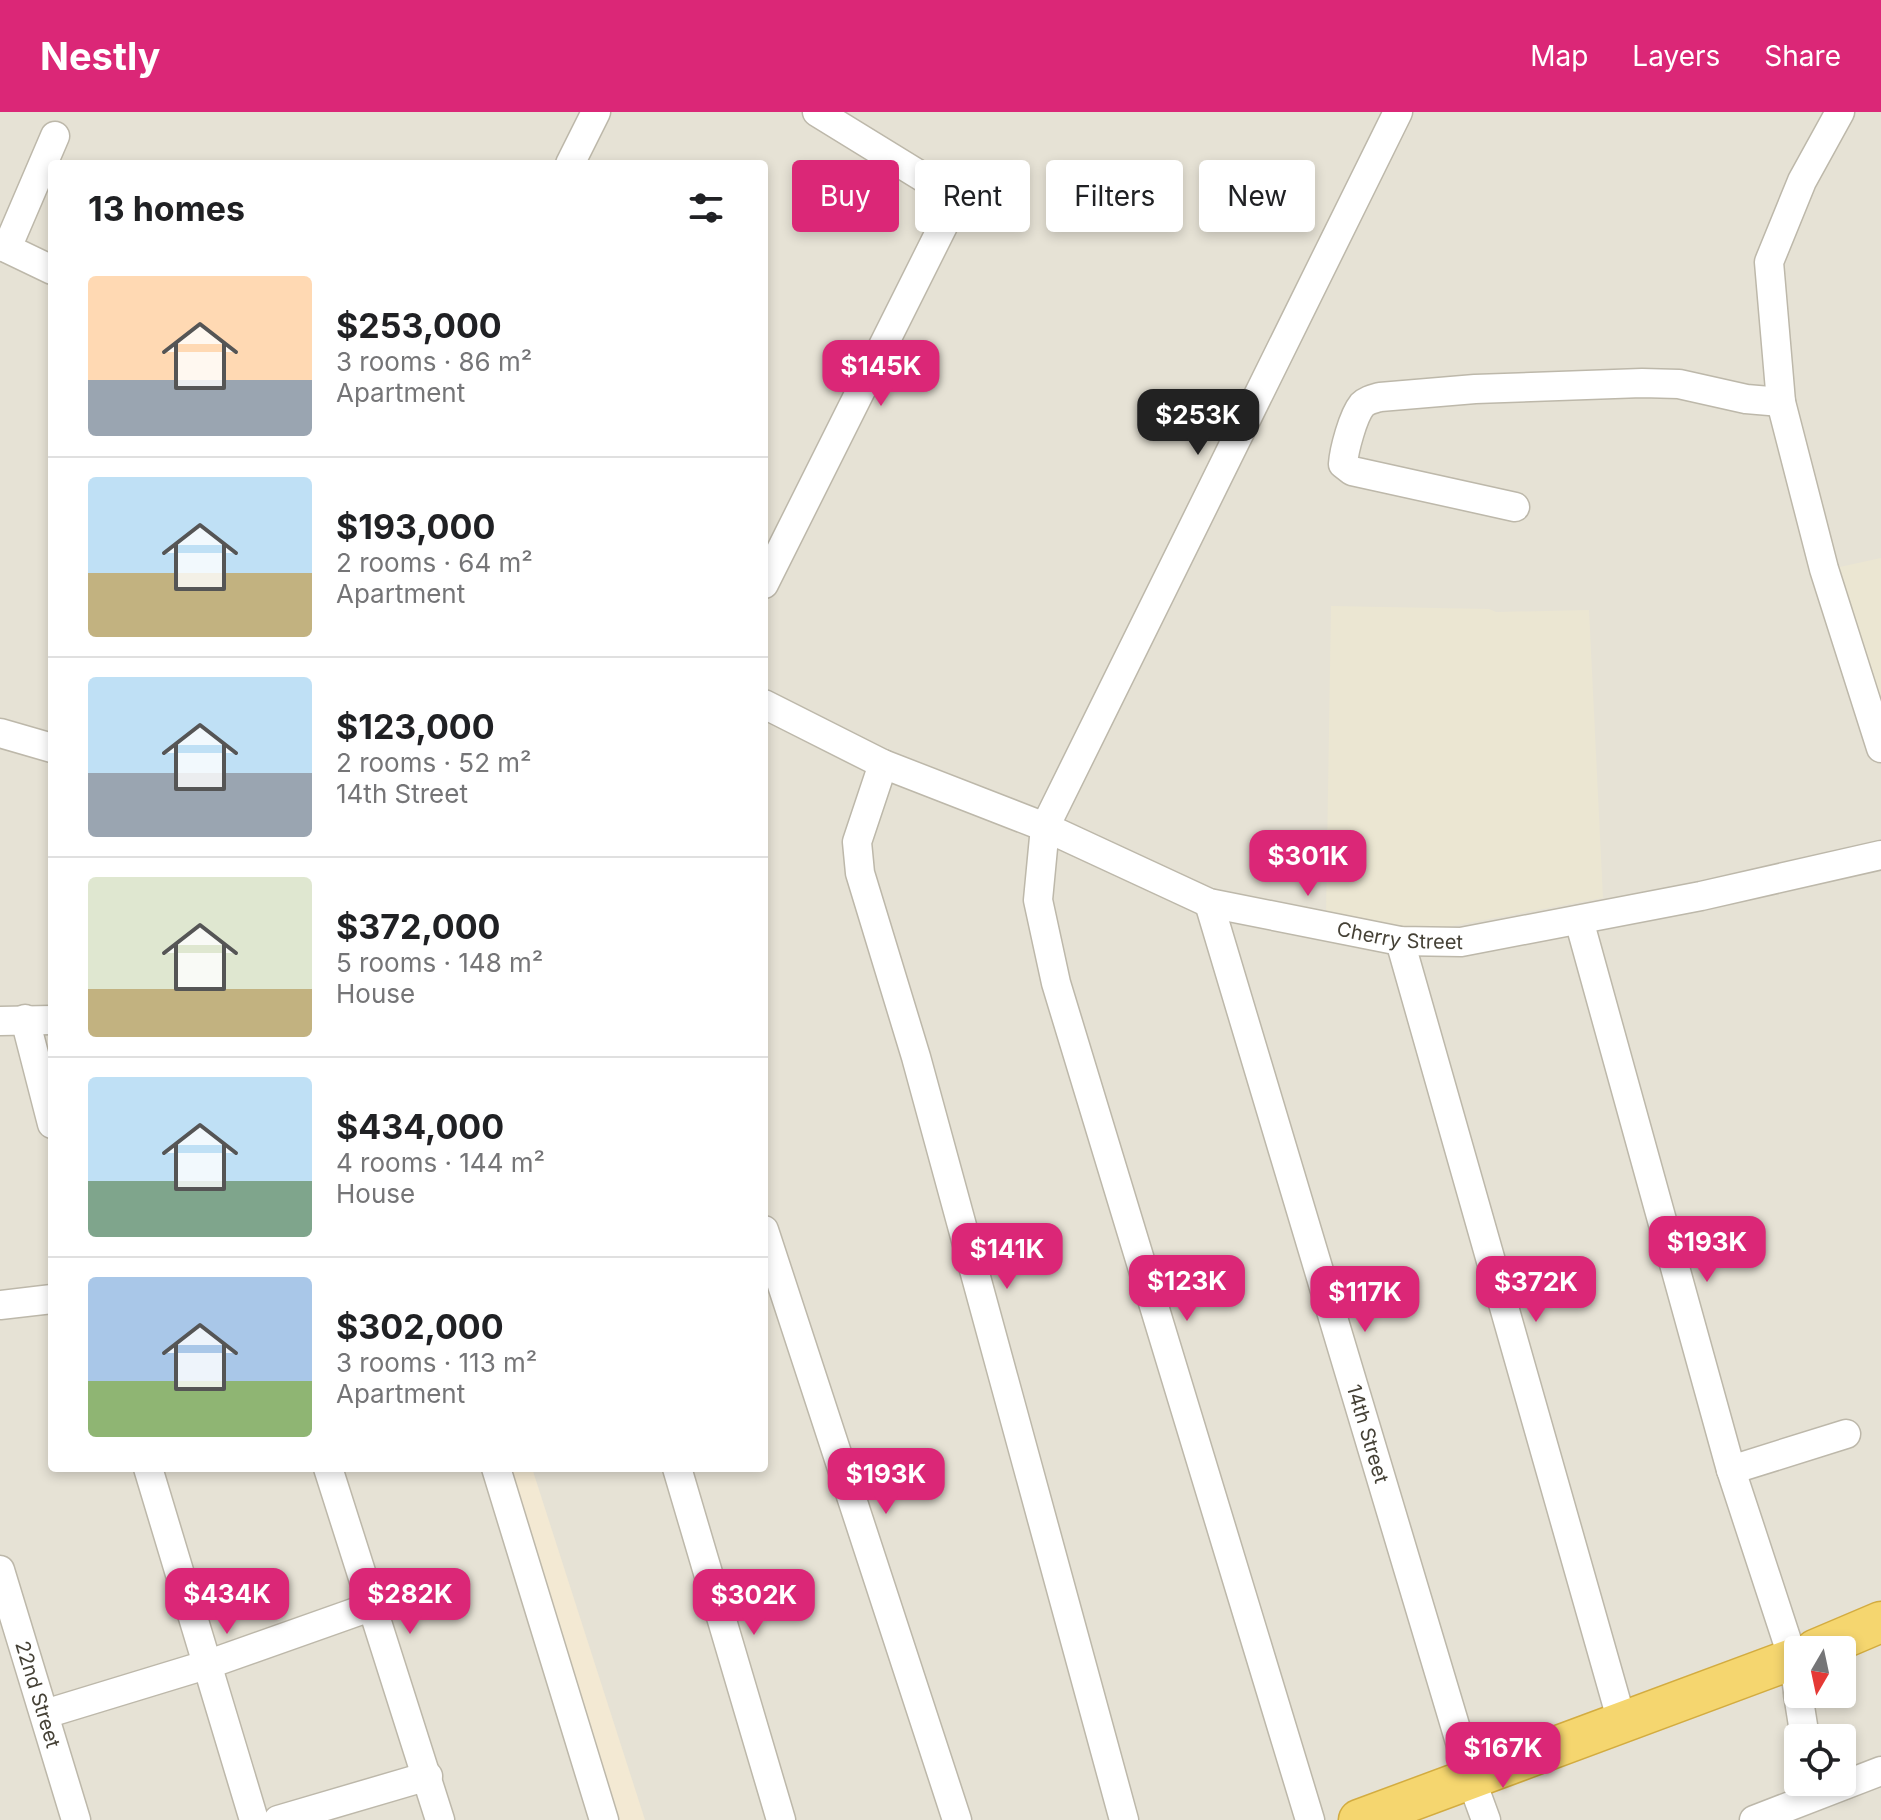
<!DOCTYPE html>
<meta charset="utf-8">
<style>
body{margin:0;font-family:Inter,sans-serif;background:#f2f2f2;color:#202124;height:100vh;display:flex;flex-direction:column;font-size:30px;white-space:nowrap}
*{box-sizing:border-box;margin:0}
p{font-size:26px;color:#757577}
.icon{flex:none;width:44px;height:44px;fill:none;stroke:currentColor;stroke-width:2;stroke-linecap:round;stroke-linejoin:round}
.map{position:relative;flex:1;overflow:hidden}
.drawer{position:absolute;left:48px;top:48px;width:720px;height:1312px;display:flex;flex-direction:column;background:#fff;border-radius:8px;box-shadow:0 4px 12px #0003}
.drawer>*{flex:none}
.guide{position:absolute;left:792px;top:48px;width:760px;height:72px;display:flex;gap:16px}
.needle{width:52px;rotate:189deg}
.fabs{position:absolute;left:1784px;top:1524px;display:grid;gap:16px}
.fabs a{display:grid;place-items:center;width:72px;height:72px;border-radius:8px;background:#fff;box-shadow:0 4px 12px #0003;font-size:40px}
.price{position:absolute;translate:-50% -68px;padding:0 18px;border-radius:16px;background:#db2777;color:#fff;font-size:26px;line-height:52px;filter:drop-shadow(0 2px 4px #0008)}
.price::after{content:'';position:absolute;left:50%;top:48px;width:24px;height:18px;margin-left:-12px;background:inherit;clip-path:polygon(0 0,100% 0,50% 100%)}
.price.selected{background:#222;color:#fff}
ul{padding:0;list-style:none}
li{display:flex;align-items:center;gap:24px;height:200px;padding:0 40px}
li+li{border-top:2px solid #e0e0e0}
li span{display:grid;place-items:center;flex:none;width:224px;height:160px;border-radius:8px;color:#555}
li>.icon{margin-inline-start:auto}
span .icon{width:96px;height:96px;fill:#fffc;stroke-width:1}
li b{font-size:34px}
h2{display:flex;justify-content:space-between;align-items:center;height:96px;padding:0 40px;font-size:34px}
.tag{padding:0 28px;border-radius:8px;background:#fff;box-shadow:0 4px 12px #0003;font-size:28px;line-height:72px}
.tag.selected{background:#db2777;color:#fff}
header{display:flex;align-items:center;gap:48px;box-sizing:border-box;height:112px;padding:0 40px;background:#db2777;color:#fff}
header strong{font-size:38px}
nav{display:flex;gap:44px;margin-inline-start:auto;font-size:28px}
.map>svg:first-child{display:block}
.residential{fill:#e6e2d5;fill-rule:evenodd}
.commercial{fill:#f3e9d3}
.education{fill:#ebe6d2}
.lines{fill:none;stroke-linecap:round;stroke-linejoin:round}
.minor-casing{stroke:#bdb8aa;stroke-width:31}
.highway-casing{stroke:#d3ac40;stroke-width:43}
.minor{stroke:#fff;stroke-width:28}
.highway{stroke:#f5d66f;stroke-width:40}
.labels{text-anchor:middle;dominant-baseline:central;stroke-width:8;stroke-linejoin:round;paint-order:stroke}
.street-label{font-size:20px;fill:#454136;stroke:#fff}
</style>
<header>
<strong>Nestly</strong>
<nav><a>Map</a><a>Layers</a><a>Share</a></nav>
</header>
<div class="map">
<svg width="1881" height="1708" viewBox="0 0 1881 1708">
<rect width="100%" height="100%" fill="#f2f0e7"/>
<path class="residential" d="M0,0H1881V1708H0ZM52,52H764V1356H52ZM1798,1538H1842V1582H1798ZM1798,1626H1842V1670H1798Z"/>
<polygon class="commercial" points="510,1356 532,1356 645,1708 617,1708"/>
<g class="education">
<polygon points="1881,446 1881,598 1835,456"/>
<polygon points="1331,494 1489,497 1496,500 1589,498 1603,786 1430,818 1381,818 1326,804"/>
</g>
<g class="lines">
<defs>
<g id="minor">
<polyline points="1840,0 1802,69 1769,150 1781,290 1824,457 1881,636"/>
<polyline points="570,52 596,0"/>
<polyline points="0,133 52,158"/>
<polyline points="7,136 55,24"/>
<path d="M1515,395L1352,359L1343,352C1344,338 1353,304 1362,293C1367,288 1373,287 1380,285L1475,277L1642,271L1679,272L1746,287L1781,290"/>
<polyline points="764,472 953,94 952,84 947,80 817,0"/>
<path id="s1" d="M764,592L883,652L1045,715L1209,791L1400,829L1461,830L1701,784L1881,743"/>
<polyline points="0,621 52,636"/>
<polyline points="883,652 857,730 860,761 916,945 1124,1708"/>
<path id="s2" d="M1209,791L1471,1667L1486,1708"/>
<polyline points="1579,808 1731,1358 1793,1547 1798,1579"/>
<polyline points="1400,829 1622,1610"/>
<polyline points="25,907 52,1012"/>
<polyline points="0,909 52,908"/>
<polyline points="764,1118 957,1708"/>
<polyline points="0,1193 52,1187"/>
<polyline points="148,1356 254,1708"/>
<polyline points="328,1356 440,1708"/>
<polyline points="496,1356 604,1708"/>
<polyline points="677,1356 781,1708"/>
<polyline points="1731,1358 1846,1322"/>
<path id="s3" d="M0,1458L76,1708"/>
<polyline points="1798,1582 1805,1626"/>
<polyline points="45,1602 209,1552 373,1494"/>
<polyline points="278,1708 428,1664"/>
<polyline points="1310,1708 1056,871 1038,788 1045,715 1398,0"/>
<polyline points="1754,1708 1881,1659"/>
</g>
<g id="highway">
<polyline points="1815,1538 1881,1510"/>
<polyline points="1359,1708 1798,1545"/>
</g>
</defs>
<use href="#minor" class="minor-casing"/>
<use href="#highway" class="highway-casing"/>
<use href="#minor" class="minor"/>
<use href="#highway" class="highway"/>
</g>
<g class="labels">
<g class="street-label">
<text stroke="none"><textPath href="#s1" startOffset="682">Cherry Street</textPath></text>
<text stroke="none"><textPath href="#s2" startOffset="554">14th Street</textPath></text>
<text stroke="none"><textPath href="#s3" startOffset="130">22nd Street</textPath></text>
</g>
</g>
</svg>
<div class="fabs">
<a><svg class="needle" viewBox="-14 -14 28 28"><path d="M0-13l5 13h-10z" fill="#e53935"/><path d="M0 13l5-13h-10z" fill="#757577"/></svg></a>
<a><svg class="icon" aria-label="locate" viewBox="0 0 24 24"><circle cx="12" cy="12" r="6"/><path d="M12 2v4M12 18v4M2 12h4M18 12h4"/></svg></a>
</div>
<b class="price" style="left:881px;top:296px">$145K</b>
<b class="price selected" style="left:1198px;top:345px">$253K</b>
<b class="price" style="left:1308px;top:786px">$301K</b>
<b class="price" style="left:1707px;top:1172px">$193K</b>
<b class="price" style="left:1007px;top:1179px">$141K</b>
<b class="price" style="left:1187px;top:1211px">$123K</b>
<b class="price" style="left:1536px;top:1212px">$372K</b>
<b class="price" style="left:1365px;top:1222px">$117K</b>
<b class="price" style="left:886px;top:1404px">$193K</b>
<b class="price" style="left:227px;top:1524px">$434K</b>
<b class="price" style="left:410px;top:1524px">$282K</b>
<b class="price" style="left:754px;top:1525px">$302K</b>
<b class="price" style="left:1503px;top:1678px">$167K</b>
<div class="guide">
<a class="tag selected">Buy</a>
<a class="tag">Rent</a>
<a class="tag">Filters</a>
<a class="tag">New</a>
</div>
<section class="drawer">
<h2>13 homes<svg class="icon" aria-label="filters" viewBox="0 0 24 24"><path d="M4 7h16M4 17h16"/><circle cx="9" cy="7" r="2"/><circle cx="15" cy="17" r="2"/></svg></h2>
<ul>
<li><span style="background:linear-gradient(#ffd9b3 65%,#9aa5b1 0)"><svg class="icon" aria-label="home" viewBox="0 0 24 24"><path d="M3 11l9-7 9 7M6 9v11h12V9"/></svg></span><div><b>$253,000</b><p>3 rooms · 86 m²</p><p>Apartment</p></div></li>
<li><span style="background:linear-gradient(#bfe0f5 60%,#c2b280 0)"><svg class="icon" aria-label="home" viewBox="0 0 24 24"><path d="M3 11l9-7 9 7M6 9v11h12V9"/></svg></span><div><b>$193,000</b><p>2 rooms · 64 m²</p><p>Apartment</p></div></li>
<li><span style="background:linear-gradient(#bfe0f5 60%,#9aa5b1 0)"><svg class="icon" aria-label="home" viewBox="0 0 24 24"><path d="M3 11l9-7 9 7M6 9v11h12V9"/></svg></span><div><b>$123,000</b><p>2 rooms · 52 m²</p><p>14th Street</p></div></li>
<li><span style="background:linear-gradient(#dfe7d0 70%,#c2b280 0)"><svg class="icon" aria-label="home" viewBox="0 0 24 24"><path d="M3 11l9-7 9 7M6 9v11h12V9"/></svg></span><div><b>$372,000</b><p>5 rooms · 148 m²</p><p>House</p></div></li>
<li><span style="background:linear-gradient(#bfe0f5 65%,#7fa58c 0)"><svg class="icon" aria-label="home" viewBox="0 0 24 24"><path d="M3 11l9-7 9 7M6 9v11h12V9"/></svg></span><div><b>$434,000</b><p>4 rooms · 144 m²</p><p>House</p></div></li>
<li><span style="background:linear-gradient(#a9c7e8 65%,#8fb573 0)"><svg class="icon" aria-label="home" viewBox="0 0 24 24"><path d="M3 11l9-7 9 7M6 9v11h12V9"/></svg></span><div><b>$302,000</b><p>3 rooms · 113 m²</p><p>Apartment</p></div></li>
</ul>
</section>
</div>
